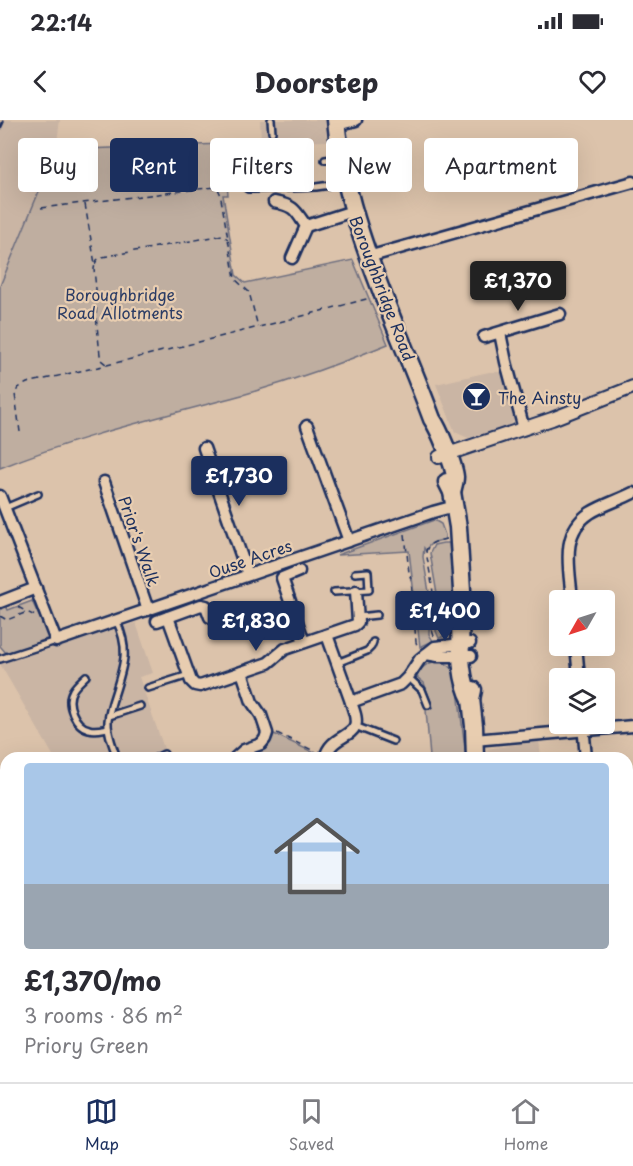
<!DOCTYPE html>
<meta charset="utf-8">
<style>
body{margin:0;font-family:"Playpen Sans",sans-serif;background:#f7f7f7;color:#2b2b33;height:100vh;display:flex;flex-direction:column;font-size:22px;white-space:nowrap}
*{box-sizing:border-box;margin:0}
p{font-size:20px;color:#7c7c81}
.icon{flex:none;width:33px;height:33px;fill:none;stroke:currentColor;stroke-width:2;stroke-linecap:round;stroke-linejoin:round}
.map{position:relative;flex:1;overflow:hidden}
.details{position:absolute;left:0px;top:632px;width:633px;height:332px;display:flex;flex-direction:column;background:#fff;border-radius:18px 18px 0 0;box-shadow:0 6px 24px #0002}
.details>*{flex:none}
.hud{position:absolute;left:18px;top:18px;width:597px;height:54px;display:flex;gap:12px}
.needle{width:39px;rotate:231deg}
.buttons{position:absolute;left:549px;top:470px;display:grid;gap:12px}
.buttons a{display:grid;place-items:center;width:66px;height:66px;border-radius:6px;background:#fff;box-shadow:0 6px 24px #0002;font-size:30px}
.price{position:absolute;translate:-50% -51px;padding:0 14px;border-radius:6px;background:#1b2f5e;color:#fff;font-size:20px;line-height:39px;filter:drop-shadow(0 2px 3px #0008)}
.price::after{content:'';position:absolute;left:50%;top:36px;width:18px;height:14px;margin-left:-9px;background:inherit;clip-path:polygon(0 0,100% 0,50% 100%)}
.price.on{background:#222;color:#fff}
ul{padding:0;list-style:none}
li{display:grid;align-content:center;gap:12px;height:318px;padding:0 24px}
li span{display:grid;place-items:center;height:186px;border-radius:6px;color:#555}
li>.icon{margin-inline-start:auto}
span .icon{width:108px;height:108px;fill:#fffc;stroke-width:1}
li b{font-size:26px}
.pill{padding:0 21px;border-radius:6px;background:#fff;box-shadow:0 6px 24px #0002;font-size:21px;line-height:54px}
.pill.on{background:#1b2f5e;color:#fff}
.status{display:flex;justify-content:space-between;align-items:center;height:42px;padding:0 30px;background:#fff;direction:ltr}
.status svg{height:16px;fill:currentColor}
header{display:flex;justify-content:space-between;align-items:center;height:78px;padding:0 24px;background:#fff;font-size:27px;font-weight:700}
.tab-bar{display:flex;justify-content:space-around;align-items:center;height:84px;border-top:2px solid #e1e1e2;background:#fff;font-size:16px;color:#7c7c81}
.tab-bar a{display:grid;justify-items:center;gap:3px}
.tab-bar .on{color:#1b2f5e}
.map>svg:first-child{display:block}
.built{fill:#cab5a4}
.green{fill:#bfaea0;stroke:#6d6e7f;stroke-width:1.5}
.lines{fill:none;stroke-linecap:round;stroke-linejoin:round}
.service-casing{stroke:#1b2f5e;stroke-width:10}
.minor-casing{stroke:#1b2f5e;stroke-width:15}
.tertiary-casing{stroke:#1b2f5e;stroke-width:16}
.primary-casing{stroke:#1b2f5e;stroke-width:21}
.path{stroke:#1b2f5e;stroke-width:1.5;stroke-dasharray:6 4.5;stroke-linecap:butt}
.service{stroke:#e8cdb0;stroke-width:5}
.minor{stroke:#e8cdb0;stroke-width:10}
.tertiary{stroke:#e8cdb0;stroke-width:12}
.primary{stroke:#e8cdb0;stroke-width:16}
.rail{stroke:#1b2f5e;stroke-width:3;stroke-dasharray:9 4.5;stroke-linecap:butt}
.labels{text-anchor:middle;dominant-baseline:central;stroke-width:4.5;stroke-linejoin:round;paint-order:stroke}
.street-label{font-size:16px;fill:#1b2f5e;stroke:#e8cdb0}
.park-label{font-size:16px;fill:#2b3c65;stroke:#e8cdb0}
.poi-label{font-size:16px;fill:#1b2f5e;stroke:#e8cdb0;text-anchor:start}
</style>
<div class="status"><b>22:14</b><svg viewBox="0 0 49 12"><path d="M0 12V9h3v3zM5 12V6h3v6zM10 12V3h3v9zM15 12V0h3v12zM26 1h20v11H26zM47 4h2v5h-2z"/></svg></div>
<header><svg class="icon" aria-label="back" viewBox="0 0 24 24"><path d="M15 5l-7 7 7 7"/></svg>Doorstep<svg class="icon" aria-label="heart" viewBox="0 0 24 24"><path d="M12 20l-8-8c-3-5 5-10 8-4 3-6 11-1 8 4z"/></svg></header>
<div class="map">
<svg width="633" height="962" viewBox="0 0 633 962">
<rect width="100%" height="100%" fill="#dcc3ab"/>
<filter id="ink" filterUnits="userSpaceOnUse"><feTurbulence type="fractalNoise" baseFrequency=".0167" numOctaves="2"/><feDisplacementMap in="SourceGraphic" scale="12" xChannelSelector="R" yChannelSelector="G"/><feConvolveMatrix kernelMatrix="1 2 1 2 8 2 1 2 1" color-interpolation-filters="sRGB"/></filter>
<g filter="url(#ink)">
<g class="built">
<polygon points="0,0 60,0 56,30 0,165"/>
<polygon points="260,0 325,0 327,21 261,23"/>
<polygon points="489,252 503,252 517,297 510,305 468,318 455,312 436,264"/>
<polygon points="136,503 153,553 139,557 167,637 54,637 0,544"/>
<polygon points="539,621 541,637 488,637 487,629"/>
</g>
<g class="green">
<path d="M223,24L228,75H223L236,155L245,163L353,140L388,224C342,243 297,259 249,273C166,296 81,315 0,348V166L56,30Z"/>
<path d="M434,400L441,404L445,415V419C436,422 429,422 426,431L424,428L423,437L430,478L429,514L433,521L420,527L409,431L337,435Z"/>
<polygon points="443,423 449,423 457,503 453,513 439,518 436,511 437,474 430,433 434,425"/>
<polygon points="32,481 49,518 7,534 0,526 0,485 5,483 8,490"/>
<path d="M437,541C447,543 451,546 456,554L466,637H430L426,590L433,587L424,563L417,557C421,547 427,543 437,541Z"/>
<path d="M274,614L319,635L320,637H245C257,631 270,629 274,614Z"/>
</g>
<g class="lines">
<defs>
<g id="service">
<polyline points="271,0 272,12"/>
<polyline points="272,40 243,43 244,66 248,69 254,69 316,67 345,63"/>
<polyline points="325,40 340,38"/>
<polyline points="5,388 38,374"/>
<polyline points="334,472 369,470 368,452 355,453"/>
<polyline points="358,497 377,495"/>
<path d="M116,500C130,529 124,544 115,573C112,582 109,591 108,601C107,613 113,626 117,638"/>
<polyline points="0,539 56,521"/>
<polyline points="337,543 367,531 371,527 373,522"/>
<path d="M86,556C81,561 76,565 73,570C65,583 75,606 89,609C95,611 102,609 108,608"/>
<polyline points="408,557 422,570 428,585"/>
<polyline points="148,568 189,555"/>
<polyline points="109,596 140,586"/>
<polyline points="355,606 393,621"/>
<polyline points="156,638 164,634"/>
</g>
<g id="minor">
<polyline points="337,5 356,0"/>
<path d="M274,82C295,86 295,90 306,106L292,138"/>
<polyline points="306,106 353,91"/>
<polyline points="368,137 633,62"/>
<polyline points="500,213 506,242 524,309"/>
<polyline points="484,217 560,194"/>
<polyline points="307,306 349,421"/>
<polyline points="204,328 248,455"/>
<polyline points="104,362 148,490"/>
<polyline points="0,376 56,521 433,392 455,386"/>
<polyline points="299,451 282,458 304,522"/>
<path d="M572,480C570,450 559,413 590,393C603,385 619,380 633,373"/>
<polyline points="0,482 36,468"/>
<polyline points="168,497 191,561 195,565 200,566 268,543 285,529 355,505 358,502 356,471"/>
<polyline points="157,501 201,485 206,486 210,497"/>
<polyline points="327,515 351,582"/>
<polyline points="576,525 579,558"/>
<polyline points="426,534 438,536 471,536"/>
<polyline points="583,605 586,638"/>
<polyline points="474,620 633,606"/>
<polyline points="235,638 244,630 261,624 265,619 267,613 261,595 252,582 242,552"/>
<path d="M325,638C330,617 350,618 355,606C358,599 353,589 351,582L401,564L408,557L420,539L435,527L470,523"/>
<polyline points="627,895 633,896"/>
<polyline points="379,957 379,962"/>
<polyline points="298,962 314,957"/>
</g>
<polyline id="tertiary" points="439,337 552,299 633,267"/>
<g id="primary">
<path d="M336,0C346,106 396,201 432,299C439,309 454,345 455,357C455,362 453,367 452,372"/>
<path d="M447,362L452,372L458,407L463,486L460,493C461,520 458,556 471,579"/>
<polyline points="473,570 471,579 474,606 475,638"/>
<polyline points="498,957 498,962"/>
</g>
</defs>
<use href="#service" class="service-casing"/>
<use href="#minor" class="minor-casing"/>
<use href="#tertiary" class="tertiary-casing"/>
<use href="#primary" class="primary-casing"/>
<g class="path">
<polyline points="85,84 95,144 94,149 97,179 96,195 100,235 101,240 107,245"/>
<polyline points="41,88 215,67 218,69 220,73 235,159 249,172 258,207"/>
<polyline points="95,144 97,140 102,137 218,116 222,115 228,119"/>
<polyline points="20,312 15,274 18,268 27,263 107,245 295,198 370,178"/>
<polyline points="405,414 409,453 411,459 416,522 418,528"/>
<polyline points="18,487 27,492"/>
<polyline points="0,496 7,500 27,492 35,496"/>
<path d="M434,516C428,502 434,489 433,474C432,460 428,445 426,431C429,422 437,421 446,419"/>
<polyline points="277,613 316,632"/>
<polyline points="127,957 129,962"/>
</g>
<use href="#service" class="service"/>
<use href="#minor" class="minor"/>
<use href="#tertiary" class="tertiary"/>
<use href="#primary" class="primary"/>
<polyline class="rail" points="0,9 4,0"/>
</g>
</g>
<defs>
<symbol id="bar-disc" viewBox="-11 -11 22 22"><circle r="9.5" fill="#1b2f5e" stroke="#e8cdb0"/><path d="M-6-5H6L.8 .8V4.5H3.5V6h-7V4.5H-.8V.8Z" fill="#fff"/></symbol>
</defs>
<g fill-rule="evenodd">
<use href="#bar-disc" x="460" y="260" width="33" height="33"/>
</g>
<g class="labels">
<g class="street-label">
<text transform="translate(383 168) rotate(69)">Boroughbridge Road</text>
<text transform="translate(140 421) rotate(71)">Prior's Walk</text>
<text transform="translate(250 438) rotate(-19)">Ouse Acres</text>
</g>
<g class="park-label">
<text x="120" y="174">Boroughbridge<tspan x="120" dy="18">Road Allotments</tspan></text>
</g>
<g class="poi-label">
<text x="498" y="277">The Ainsty</text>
</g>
</g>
</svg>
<div class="buttons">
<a><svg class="needle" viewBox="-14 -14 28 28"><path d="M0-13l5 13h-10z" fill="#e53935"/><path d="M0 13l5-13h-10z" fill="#7c7c81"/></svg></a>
<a><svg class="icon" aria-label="layers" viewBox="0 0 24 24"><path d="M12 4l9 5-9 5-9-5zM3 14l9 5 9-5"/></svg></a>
</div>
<b class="price on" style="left:518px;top:192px">£1,370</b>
<b class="price" style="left:239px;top:387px">£1,730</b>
<b class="price" style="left:445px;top:522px">£1,400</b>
<b class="price" style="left:256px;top:532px">£1,830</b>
<div class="hud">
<a class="pill">Buy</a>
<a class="pill on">Rent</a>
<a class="pill">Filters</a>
<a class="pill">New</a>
<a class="pill">Apartment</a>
</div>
<section class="details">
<ul>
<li><span style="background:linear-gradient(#a9c7e8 65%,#9aa5b1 0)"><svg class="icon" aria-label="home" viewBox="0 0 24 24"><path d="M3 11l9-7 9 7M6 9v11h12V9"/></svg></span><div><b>£1,370/mo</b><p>3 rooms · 86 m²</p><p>Priory Green</p></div></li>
</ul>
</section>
</div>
<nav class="tab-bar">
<a class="on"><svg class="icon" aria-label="map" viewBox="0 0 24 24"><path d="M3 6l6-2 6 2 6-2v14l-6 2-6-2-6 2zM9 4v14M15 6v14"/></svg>Map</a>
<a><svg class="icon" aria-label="saved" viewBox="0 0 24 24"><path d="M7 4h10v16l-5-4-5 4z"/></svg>Saved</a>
<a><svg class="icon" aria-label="home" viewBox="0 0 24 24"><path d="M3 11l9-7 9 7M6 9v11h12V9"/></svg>Home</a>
</nav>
